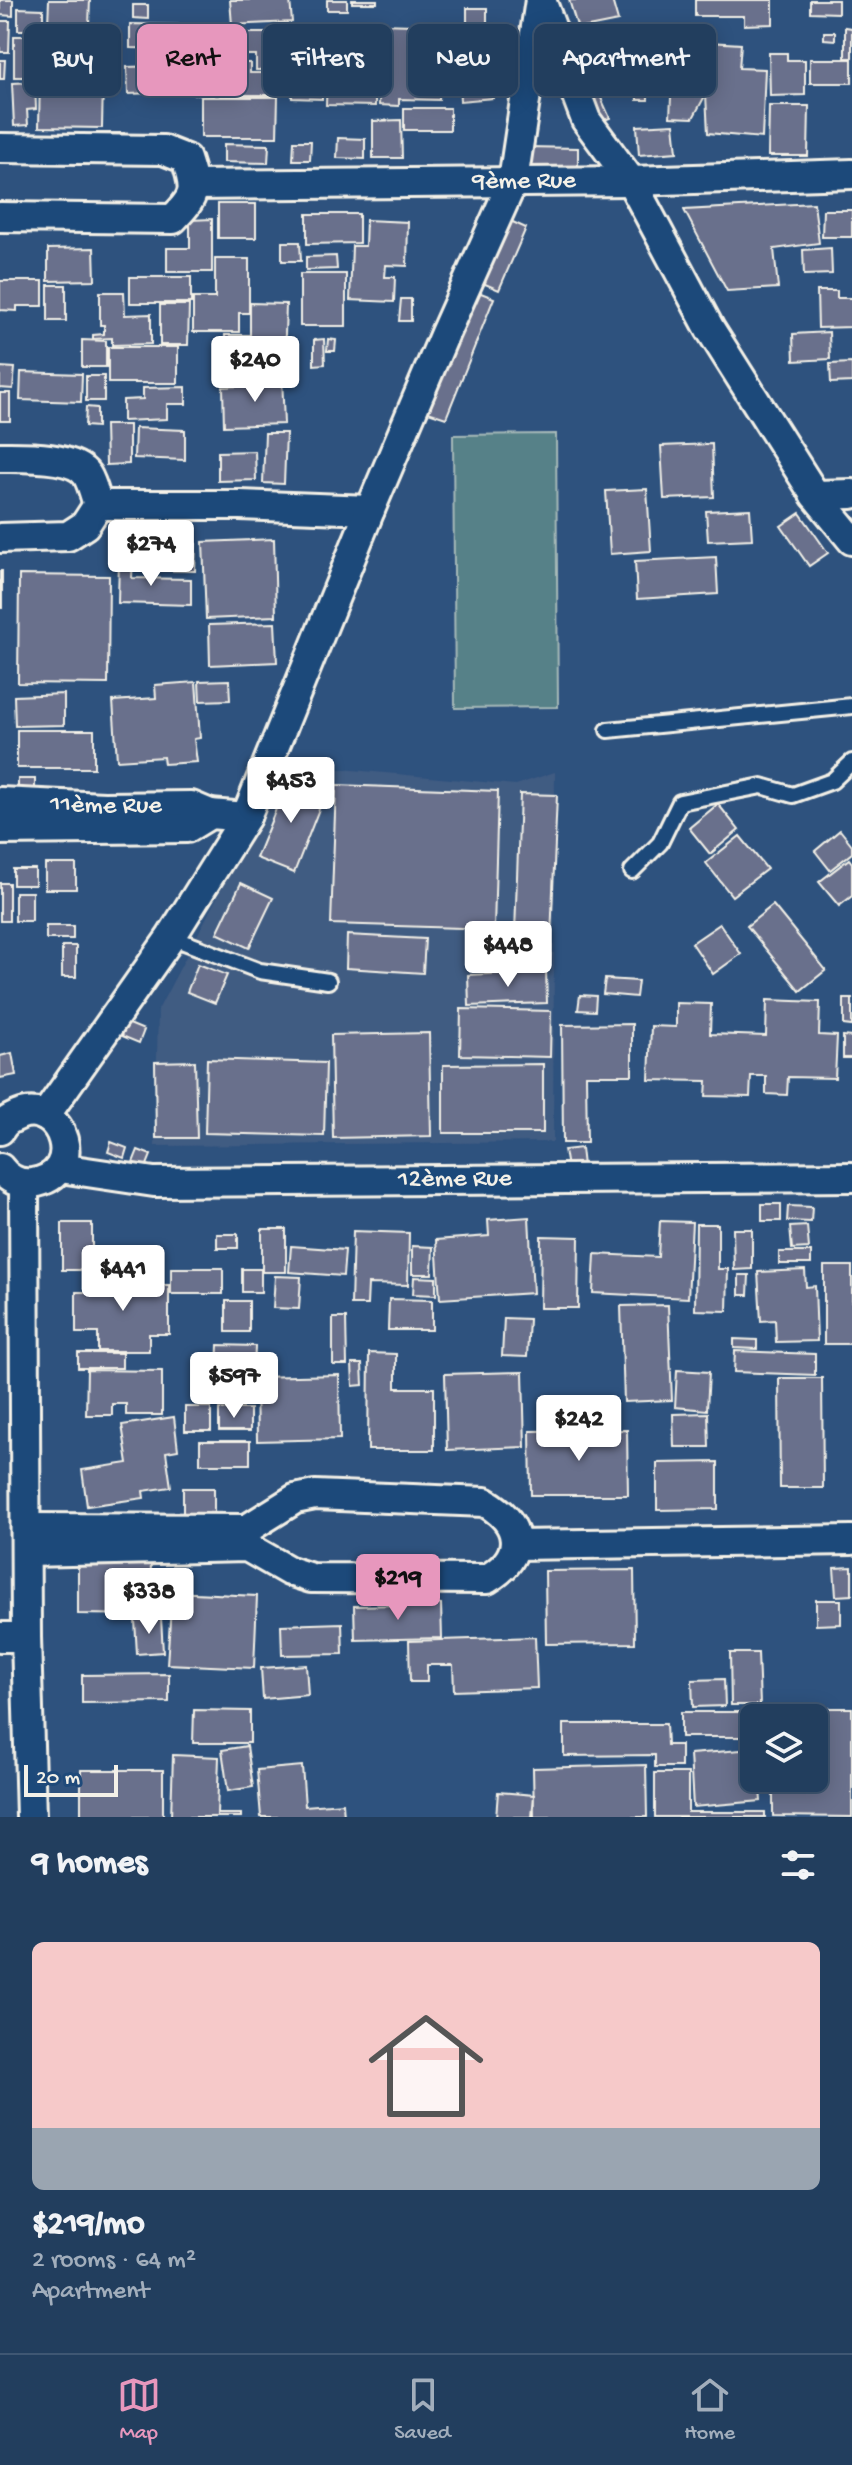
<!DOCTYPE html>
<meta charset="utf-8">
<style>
body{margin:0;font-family:"Gochi Hand",sans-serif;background:#2a4564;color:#f1f3f6;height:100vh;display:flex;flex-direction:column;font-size:30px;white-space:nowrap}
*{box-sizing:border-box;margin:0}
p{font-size:26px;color:#a2aebc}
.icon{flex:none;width:44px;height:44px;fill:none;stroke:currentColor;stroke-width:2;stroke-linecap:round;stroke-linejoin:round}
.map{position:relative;height:1817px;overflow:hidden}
.panel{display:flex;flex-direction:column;background:#223e5e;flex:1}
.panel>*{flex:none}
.banner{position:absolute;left:24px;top:24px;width:804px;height:72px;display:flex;gap:16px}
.fabs{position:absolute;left:740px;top:1704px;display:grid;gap:16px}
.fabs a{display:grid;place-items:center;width:88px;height:88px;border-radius:12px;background:#223e5e;box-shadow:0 4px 20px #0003,0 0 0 2px #3f5773;font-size:40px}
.scale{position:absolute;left:24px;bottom:20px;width:94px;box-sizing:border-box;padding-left:8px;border:4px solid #f4f1e8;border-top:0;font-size:22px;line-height:28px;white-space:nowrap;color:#f4f1e8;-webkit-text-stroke:6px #1f4a7a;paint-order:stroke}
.price{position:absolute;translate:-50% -68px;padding:0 18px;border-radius:8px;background:#fff;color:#222;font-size:26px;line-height:52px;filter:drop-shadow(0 2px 4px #0008)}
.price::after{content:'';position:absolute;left:50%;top:48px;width:24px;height:18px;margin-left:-12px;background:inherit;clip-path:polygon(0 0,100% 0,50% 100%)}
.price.current{background:#e797bd;color:#111}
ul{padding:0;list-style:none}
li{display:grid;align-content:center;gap:16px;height:424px;padding:0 32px}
li span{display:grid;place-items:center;height:248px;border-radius:12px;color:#555}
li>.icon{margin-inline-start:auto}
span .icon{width:144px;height:144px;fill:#fffc;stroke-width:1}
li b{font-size:34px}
h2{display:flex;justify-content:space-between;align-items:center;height:96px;padding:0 32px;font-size:34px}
.tag{padding:0 28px;border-radius:12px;background:#223e5e;box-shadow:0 4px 20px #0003,0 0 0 2px #3f5773;font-size:28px;line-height:72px}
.tag.current{background:#e797bd;color:#111}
.dock{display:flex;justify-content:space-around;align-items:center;height:112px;border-top:2px solid #3f5773;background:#223e5e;font-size:22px;color:#a2aebc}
.dock a{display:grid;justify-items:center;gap:4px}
.dock .current{color:#e797bd}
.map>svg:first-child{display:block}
.built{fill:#405b82}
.green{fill:#578188;stroke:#a6b9b8;stroke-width:2}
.building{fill:#69708c;stroke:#f4f1e8;stroke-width:2}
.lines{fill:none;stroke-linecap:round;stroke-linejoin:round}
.service-casing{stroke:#f4f1e8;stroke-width:20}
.minor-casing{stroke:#f4f1e8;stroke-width:34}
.service{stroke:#1f4a7a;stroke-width:14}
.minor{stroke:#1f4a7a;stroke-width:28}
.labels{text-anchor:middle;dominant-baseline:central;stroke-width:8;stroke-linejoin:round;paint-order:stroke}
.street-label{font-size:26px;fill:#f4f1e8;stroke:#1f4a7a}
</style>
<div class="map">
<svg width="852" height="1817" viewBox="0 0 852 1817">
<rect width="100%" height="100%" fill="#2e527e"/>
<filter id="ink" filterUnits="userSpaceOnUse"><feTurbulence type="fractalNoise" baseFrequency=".0125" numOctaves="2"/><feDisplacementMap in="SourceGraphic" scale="16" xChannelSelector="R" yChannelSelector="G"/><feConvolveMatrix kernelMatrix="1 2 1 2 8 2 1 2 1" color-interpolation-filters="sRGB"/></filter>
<g filter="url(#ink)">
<polygon class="built" points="287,764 516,785 555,772 553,1142 155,1146 158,1010"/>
<polygon class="green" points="556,434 558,707 455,708 453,435"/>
<g class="building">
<polygon points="0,0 13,0 13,16 0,15"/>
<polygon points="49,0 90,0 89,25 48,24"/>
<polygon points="230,0 290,0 292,22 232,25"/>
<rect x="327" y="0" width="20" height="10"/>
<rect x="352" y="0" width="25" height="3"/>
<polygon points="569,0 612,0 618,21 578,29"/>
<polygon points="695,0 773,0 773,24 744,25 744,16 695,16"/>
<polygon points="810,0 838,0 838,13 810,12"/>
<polygon points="133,5 148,5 148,19 133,18"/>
<polygon points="18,8 43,9 43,30 18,30"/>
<rect x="467" y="8" width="20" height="39"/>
<polygon points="0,21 10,21 9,52 0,52"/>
<polygon points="130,24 188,25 187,49 130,48"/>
<polygon points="382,24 442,26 439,100 399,99 399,106 379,105"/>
<polygon points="845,27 852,28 852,58 845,58"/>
<polygon points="610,31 646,32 645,63 609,61"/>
<polygon points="311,32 376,33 375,106 326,105 327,74 311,73"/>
<polygon points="824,32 835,32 835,40 824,39"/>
<polygon points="40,33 107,33 107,69 40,68"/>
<polygon points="227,33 280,33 280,70 256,70 256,55 227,55"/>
<polygon points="196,34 219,36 217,68 193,67"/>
<polygon points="14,36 34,36 33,77 14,77"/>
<polygon points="674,40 741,44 739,68 765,69 762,138 708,133 706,94 693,118 670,117"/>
<polygon points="284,46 306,46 307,78 284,79"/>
<polygon points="486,52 487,66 464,67 463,53"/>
<polygon points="158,53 177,53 178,92 128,94 127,67 159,66"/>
<polygon points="769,53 787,53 787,60 805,60 805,95 770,96"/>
<rect x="810" y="59" width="42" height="24"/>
<polygon points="0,60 5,60 4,79 0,79"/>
<polygon points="220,63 250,63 250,73 281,73 281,95 220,95"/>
<polygon points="192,69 213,70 213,95 192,94"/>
<polygon points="40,76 93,76 92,81 103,81 102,128 39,127"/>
<polygon points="492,80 493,98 460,101 459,82"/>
<polygon points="636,80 648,80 648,100 637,100"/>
<polygon points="292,81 322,82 322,99 292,98"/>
<polygon points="35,82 36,109 27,110 28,125 14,126 12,83"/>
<polygon points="597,89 610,118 596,123 584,94"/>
<polygon points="201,97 278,97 277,137 201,137"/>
<polygon points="769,106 809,106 808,156 768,156"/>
<rect x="404" y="108" width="46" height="22"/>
<polygon points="401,120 402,158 373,158 373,121"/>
<polygon points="674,124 677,152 639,155 637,126"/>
<polygon points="94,133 124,133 124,142 94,143"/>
<polygon points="338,138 365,139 365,159 337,158"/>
<polygon points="294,141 311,141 310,160 293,160"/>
<polygon points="224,144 269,145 268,163 224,162"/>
<polygon points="527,147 578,148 578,166 527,166"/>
<polygon points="814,203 819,243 774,249 778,288 727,291 684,210"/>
<rect x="218" y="204" width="38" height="34"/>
<polygon points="823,210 852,210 852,237 822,237"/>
<polygon points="307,214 359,214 359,243 307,244"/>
<polygon points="212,219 212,272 167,272 167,248 190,248 190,220"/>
<polygon points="506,219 526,228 499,290 478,281"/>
<polygon points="366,220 408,222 407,266 386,265 385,277 395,277 394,302 350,300 352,246 365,246"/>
<polygon points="282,242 300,242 301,261 282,261"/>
<polygon points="94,248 95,280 48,281 48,249"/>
<polygon points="831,248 832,274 804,275 803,250"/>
<polygon points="336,256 337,269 306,270 306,257"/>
<polygon points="215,259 249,259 249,313 239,313 239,332 193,332 193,298 215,298"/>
<rect x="300" y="274" width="46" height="52"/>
<rect x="130" y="277" width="61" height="26"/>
<polygon points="0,281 43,281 43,306 17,306 17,311 0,310"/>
<rect x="48" y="285" width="18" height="36"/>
<polygon points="473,290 494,298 446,418 425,411"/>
<polygon points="817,291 837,291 837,298 852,298 852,327 818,328"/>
<polygon points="100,292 124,292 125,315 151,314 151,344 112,345 112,338 93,339 93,335 104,334 104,325 100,325"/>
<polygon points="401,299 411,299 411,321 399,321"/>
<polygon points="250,303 286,304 284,365 224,364 225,335 250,335"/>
<polygon points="160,305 189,305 188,345 160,345"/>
<polygon points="829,332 830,359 794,361 793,334"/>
<polygon points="324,339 325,364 314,365 314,340"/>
<polygon points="328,339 336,340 335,351 327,351"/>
<polygon points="82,340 106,341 106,367 82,367"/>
<rect x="108" y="347" width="70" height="36"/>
<polygon points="852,363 852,382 831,383 830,364"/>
<polygon points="0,367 15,368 13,389 0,388"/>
<polygon points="21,372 82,374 81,402 20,400"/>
<rect x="86" y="376" width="18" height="25"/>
<polygon points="282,376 284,424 224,426 223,387 261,385 261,377"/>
<polygon points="186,387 186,404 167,404 167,419 123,421 123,400 143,399 143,388"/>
<rect x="0" y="393" width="10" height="28"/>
<polygon points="86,407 97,408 97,427 85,426"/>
<polygon points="105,425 129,425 129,464 106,465"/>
<polygon points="135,428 185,430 185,460 134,458"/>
<polygon points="265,433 286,433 284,484 263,483"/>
<polygon points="712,444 714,497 664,499 661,446"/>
<polygon points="255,451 256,480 218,481 218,452"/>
<polygon points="647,489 651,551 610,554 606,491"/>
<polygon points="750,509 752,539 708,541 706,511"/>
<polygon points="800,513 828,553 809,566 781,526"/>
<polygon points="274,539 276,616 206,619 203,542"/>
<polygon points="138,543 196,544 195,571 137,570"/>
<polygon points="716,557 718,594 637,599 635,561"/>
<polygon points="119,558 133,559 132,578 191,579 191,605 118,603"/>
<rect x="0" y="571" width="2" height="37"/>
<polygon points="19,575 109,576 108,684 18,683"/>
<polygon points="275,623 277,662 210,665 209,625"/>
<polygon points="229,680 230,700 200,701 199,681"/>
<polygon points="196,682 200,738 194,739 197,762 164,764 163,757 117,760 113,701 156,698 155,685"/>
<polygon points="64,694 64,725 15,726 14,696"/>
<rect x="17" y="730" width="77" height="38"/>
<polygon points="289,777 326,791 294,873 256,858"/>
<rect x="18" y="779" width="17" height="12"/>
<polygon points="336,785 498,791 494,929 331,924"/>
<polygon points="520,794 557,795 550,962 514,960"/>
<polygon points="718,804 739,830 710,854 689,828"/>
<polygon points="840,830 852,845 852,853 830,870 815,851"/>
<polygon points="740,836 767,869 732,896 706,863"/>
<polygon points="849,859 852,863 852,896 839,906 819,882"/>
<rect x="45" y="864" width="31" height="25"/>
<rect x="13" y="869" width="22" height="16"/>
<rect x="0" y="883" width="9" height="38"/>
<polygon points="241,883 273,898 249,948 217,933"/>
<rect x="15" y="892" width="17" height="29"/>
<polygon points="773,905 826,970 800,991 747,926"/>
<polygon points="720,924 741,954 713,974 692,943"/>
<rect x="46" y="926" width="27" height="13"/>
<polygon points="347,935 425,939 423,973 346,968"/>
<rect x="62" y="946" width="14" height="31"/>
<polygon points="198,964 227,975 215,1003 187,992"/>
<polygon points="546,971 547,1003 469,1006 468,975"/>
<polygon points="605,979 638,981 636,997 603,994"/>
<polygon points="580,995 596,996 595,1011 578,1010"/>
<polygon points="844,999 852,999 852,1026 844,1025"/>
<polygon points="767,1000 820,1002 819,1035 837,1036 835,1078 788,1077 787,1095 766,1094 766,1076 751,1076 750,1097 706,1096 707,1081 649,1080 651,1026 676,1027 676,1003 711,1004 710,1034 766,1036"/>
<polygon points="461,1009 551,1011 550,1057 460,1055"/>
<polygon points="127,1023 144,1030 139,1043 122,1036"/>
<polygon points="632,1024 632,1075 586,1075 587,1143 563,1143 562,1025"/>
<polygon points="429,1033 431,1136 333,1138 331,1035"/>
<polygon points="843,1036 852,1037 852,1058 843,1058"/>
<polygon points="12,1053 16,1075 0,1078 0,1056"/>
<polygon points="207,1059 326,1063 324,1136 205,1133"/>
<polygon points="195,1061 197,1138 156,1138 155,1062"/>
<polygon points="543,1064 543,1133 443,1133 443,1065"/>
<polygon points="111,1142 127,1148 124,1158 108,1152"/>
<polygon points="581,1148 583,1166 567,1168 564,1150"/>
<polygon points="138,1150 151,1155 145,1170 132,1165"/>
<rect x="762" y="1204" width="19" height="17"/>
<polygon points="788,1206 812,1207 811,1222 787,1221"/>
<polygon points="529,1217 533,1293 440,1299 436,1240 489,1236 488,1220"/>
<polygon points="660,1221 692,1222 688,1298 593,1293 595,1254 658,1257"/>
<rect x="62" y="1223" width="30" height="47"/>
<polygon points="696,1224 718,1224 718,1269 728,1269 727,1311 695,1310"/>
<polygon points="807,1226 809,1248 792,1249 790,1227"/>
<rect x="262" y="1229" width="24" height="43"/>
<polygon points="733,1229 752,1229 752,1269 734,1270"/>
<polygon points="353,1231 409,1233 408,1285 368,1284 367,1305 351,1305"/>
<rect x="217" y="1234" width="21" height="14"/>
<polygon points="541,1236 579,1237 578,1308 540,1308"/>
<polygon points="291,1246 345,1250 343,1276 289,1272"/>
<polygon points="412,1246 433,1247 432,1274 412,1274"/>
<rect x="779" y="1252" width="32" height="12"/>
<rect x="824" y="1266" width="28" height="78"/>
<rect x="171" y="1268" width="52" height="26"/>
<rect x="242" y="1269" width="19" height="23"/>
<polygon points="805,1270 806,1287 815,1286 817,1341 776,1342 775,1320 761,1321 758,1272"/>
<polygon points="96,1274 125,1274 125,1285 169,1285 169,1334 149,1334 149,1351 98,1351 98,1333 76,1333 76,1292 96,1292"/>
<polygon points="739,1275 749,1275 748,1295 739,1295"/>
<polygon points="275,1276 301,1277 299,1309 273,1308"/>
<polygon points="414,1277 436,1278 436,1295 413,1294"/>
<polygon points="389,1299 432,1300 432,1330 388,1330"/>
<rect x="226" y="1301" width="23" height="31"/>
<polygon points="668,1305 672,1400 624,1402 621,1306"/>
<polygon points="333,1318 346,1318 347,1365 333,1365"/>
<polygon points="504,1318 529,1319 527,1357 502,1356"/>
<polygon points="734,1339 757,1340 757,1349 734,1348"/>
<polygon points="218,1345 255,1346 254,1373 217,1371"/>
<polygon points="735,1351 815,1354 815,1375 734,1372"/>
<rect x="78" y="1353" width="44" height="15"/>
<polygon points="369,1353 396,1354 396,1388 434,1388 434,1450 368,1450"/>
<polygon points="352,1364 362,1364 363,1385 353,1386"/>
<polygon points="87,1370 162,1371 162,1415 126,1415 126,1404 112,1404 112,1415 86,1415"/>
<polygon points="677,1370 709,1372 707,1410 675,1407"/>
<polygon points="523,1372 525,1447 447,1450 445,1374"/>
<polygon points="339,1375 340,1439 257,1441 256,1377"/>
<polygon points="779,1378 822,1378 823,1488 780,1488"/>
<rect x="185" y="1407" width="26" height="24"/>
<rect x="219" y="1409" width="31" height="22"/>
<polygon points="708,1413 709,1447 674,1447 673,1414"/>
<polygon points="174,1417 178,1450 166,1452 171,1487 143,1491 144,1498 87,1506 82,1470 128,1463 122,1425"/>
<polygon points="627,1430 628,1495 531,1495 530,1431"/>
<rect x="200" y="1441" width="50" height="23"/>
<polygon points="718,1462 718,1509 657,1510 657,1463"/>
<rect x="183" y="1488" width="31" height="26"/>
<polygon points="78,1561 151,1562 150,1615 78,1614"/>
<polygon points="852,1567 852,1595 836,1596 834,1568"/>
<polygon points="634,1570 635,1643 546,1644 545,1571"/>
<polygon points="172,1592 257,1596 254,1668 167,1664"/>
<polygon points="816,1600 841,1600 841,1624 816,1625"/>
<polygon points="441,1604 442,1638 355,1640 354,1606"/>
<polygon points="161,1618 163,1652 137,1654 135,1620"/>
<polygon points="342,1623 343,1654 282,1655 281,1625"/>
<polygon points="535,1637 537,1688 454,1691 453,1665 427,1665 427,1682 410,1682 409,1641"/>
<polygon points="730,1653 758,1653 760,1705 731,1705"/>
<polygon points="306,1665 308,1695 263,1699 261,1668"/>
<polygon points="169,1674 169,1702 82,1703 82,1675"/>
<polygon points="724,1679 725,1706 693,1707 692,1680"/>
<polygon points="773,1708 852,1708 852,1817 773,1816 773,1778 814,1778 814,1718 773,1718"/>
<polygon points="194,1710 250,1711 250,1743 193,1743"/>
<polygon points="681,1712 757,1712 757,1718 754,1718 754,1737 681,1737"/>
<polygon points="564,1724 666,1724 667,1745 681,1745 681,1767 655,1767 655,1755 564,1756"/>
<polygon points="247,1746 253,1787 228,1791 222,1750"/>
<polygon points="754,1749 754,1778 759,1778 761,1801 693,1807 690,1754"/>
<polygon points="173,1755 219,1757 217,1814 241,1814 241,1817 171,1817"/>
<polygon points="646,1765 647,1817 534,1817 533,1768"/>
<polygon points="302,1766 305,1806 343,1803 344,1817 261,1817 257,1770"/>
<rect x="81" y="1770" width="82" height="47"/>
<polygon points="655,1773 688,1773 688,1812 765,1812 765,1817 655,1817"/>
<polygon points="498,1792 534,1795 532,1817 496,1817"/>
</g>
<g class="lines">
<defs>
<g id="service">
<polyline points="608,730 852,706"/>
<polyline points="632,871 660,843 680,802 762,786 793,795 832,781 852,762"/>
<polyline points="171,937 260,971 328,981"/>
</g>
<g id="minor">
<polyline points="541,0 586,120 631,181 710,329 815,495 852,540"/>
<path d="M0,148L163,150L186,159C196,190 197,195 173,219L0,217"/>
<path id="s1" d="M194,185L631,181L852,174"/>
<path d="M0,457C21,457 74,455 87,475C92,483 95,496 98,505"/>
<polyline points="815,495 852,494"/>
<polyline points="98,505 240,505 370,510"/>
<polyline points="0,538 68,536 85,525 98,505"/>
<path id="s2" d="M0,802L104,807L191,806L210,814"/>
<polyline points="0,830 187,828 210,814 246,817"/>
<polyline points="45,1116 171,937 246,817 370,510 445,333 513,181 540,0"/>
<path d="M0,1130C5,1121 10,1119 19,1115C62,1098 89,1175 32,1183C19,1185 7,1178 0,1168"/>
<path id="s3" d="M60,1168L154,1182L852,1177"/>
<polyline points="24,1185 26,1637 31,1817"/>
<path d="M27,1528L247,1529L295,1499L315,1495L485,1502C523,1524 526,1556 487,1579L311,1578L289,1571L247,1547L27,1552"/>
<polyline points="516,1545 852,1540"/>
<polyline points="0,1637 26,1637"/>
</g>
</defs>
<use href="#service" class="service-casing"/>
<use href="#minor" class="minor-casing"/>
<use href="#service" class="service"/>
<use href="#minor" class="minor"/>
</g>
</g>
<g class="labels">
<g class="street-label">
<text stroke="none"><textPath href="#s1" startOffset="330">9ème Rue</textPath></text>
<text stroke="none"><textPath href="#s2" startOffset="106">11ème Rue</textPath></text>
<text stroke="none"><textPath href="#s3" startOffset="396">12ème Rue</textPath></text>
</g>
</g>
</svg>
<div class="fabs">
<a><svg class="icon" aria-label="layers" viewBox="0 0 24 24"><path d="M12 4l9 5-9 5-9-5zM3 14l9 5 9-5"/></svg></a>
</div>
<div class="scale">20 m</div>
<b class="price" style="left:255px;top:404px">$240</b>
<b class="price" style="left:151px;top:588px">$274</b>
<b class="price" style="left:291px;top:825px">$453</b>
<b class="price" style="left:508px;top:989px">$448</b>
<b class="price" style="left:123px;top:1313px">$441</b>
<b class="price" style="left:234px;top:1420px">$597</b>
<b class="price" style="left:579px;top:1463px">$242</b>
<b class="price current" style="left:398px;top:1622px">$219</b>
<b class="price" style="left:149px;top:1636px">$338</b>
<div class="banner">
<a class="tag">Buy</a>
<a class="tag current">Rent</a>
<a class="tag">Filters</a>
<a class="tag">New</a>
<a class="tag">Apartment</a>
</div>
</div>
<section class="panel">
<h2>9 homes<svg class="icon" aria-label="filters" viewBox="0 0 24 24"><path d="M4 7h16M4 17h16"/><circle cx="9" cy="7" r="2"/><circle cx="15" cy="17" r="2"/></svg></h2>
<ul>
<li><span style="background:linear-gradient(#f6c9c9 75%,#9aa5b1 0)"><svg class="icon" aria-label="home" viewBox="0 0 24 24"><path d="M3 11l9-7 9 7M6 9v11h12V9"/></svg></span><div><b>$219/mo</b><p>2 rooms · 64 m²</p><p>Apartment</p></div></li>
</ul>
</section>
<nav class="dock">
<a class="current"><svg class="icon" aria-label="map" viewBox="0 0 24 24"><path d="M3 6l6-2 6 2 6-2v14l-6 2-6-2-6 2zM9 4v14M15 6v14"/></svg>Map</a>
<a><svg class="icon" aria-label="saved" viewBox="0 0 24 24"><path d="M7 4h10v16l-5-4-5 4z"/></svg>Saved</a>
<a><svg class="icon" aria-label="home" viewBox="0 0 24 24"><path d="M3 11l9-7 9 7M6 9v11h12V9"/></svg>Home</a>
</nav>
